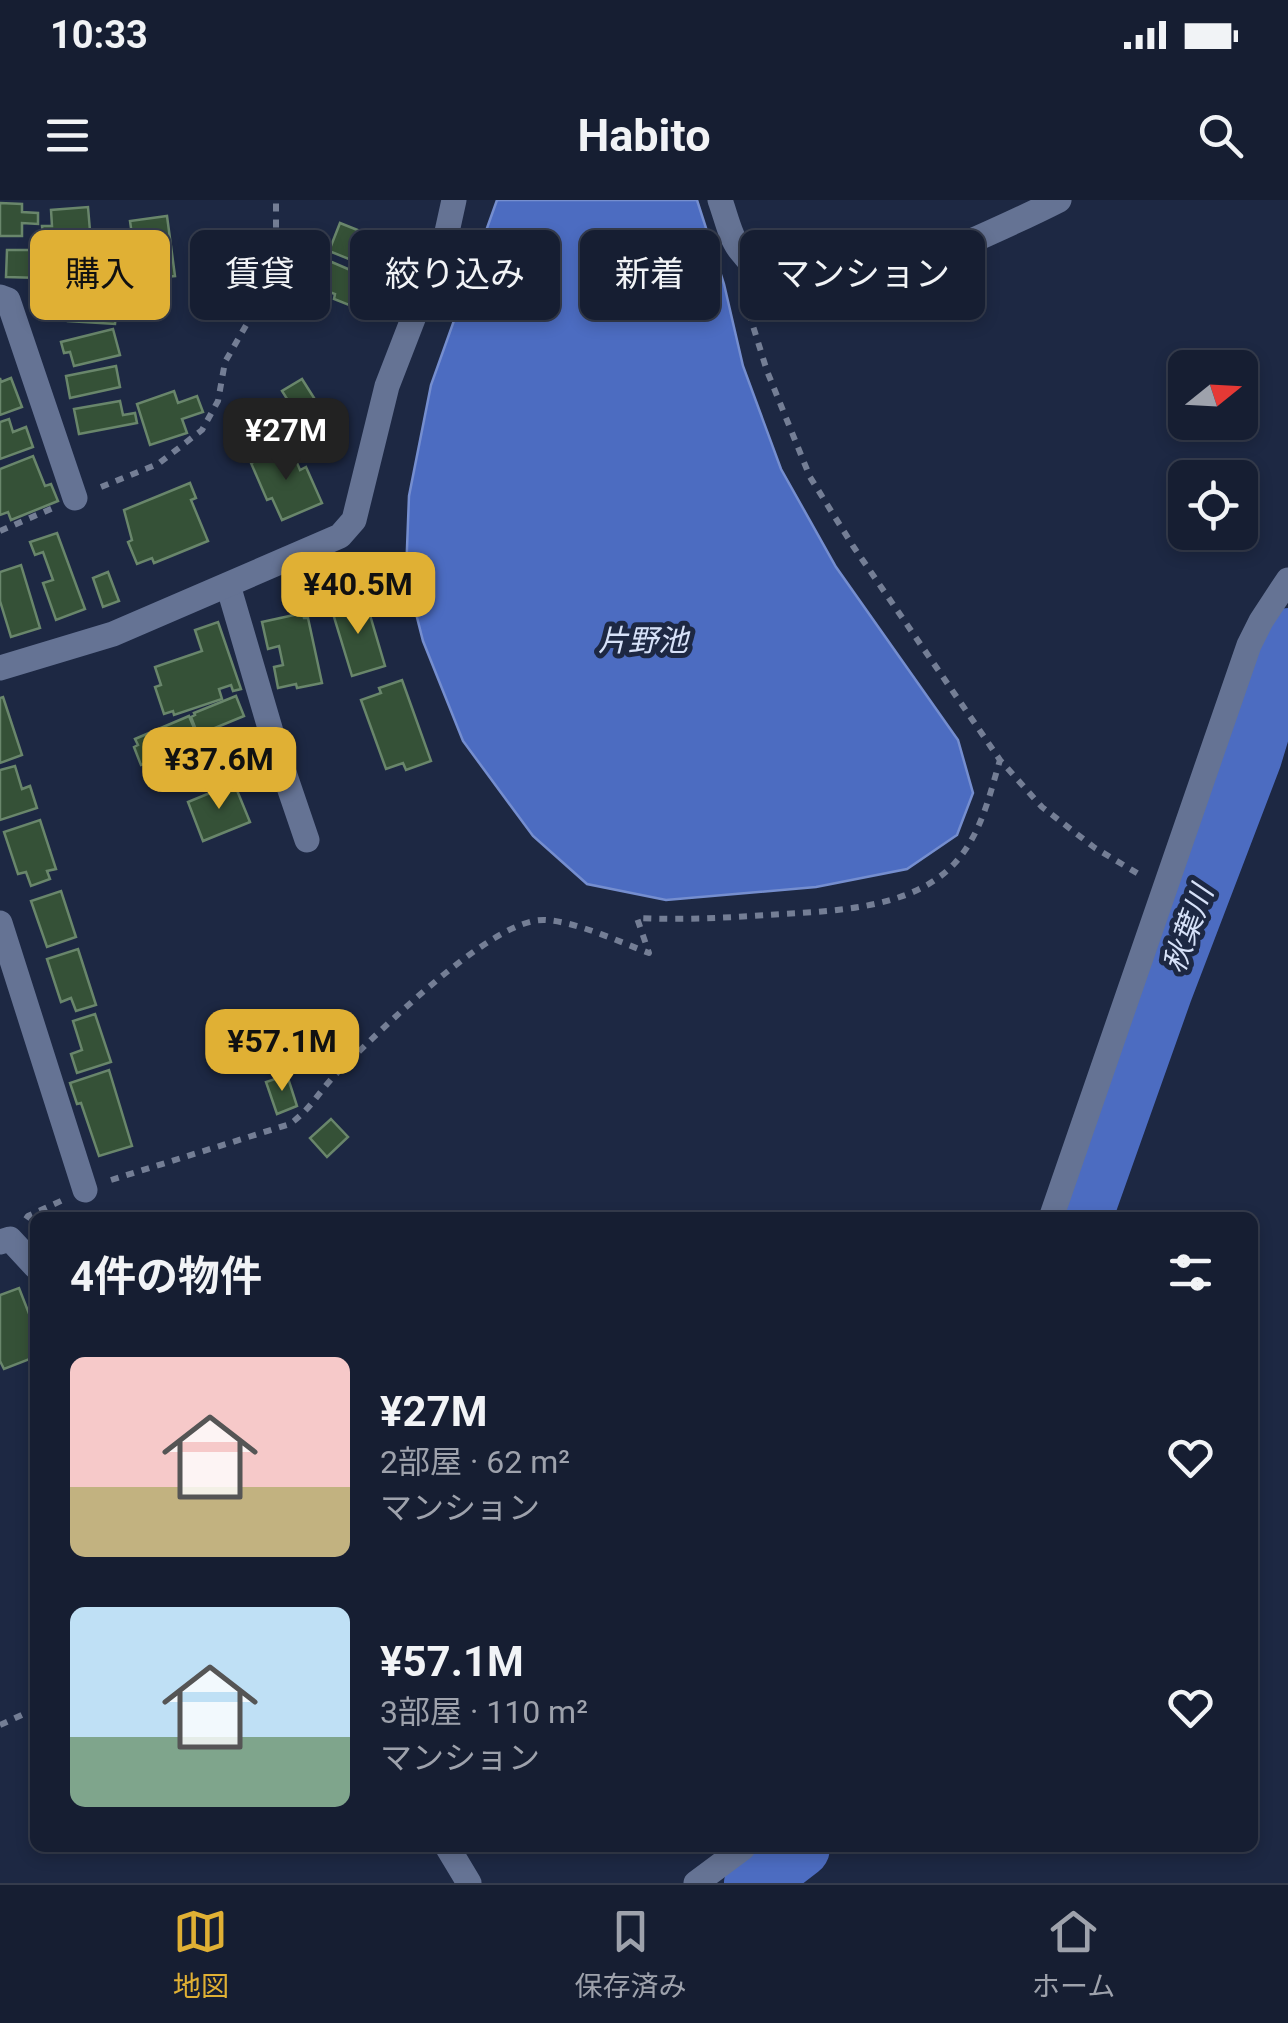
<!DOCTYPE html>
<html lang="ja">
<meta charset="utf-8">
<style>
body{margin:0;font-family:Roboto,"Noto Sans JP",sans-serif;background:#1f273a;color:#f1f3f6;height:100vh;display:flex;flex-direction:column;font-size:38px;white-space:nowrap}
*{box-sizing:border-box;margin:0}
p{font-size:32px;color:#9ea2ac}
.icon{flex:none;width:55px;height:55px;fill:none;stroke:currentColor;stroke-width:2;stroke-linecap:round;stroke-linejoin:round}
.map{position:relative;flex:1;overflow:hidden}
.side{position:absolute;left:30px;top:1012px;width:1228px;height:640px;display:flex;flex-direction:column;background:#161e32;border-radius:15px;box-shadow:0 5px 15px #0003,0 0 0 2px #353c4d}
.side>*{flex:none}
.guide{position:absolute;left:30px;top:30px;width:1230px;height:90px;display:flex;gap:20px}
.needle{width:65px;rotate:72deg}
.buttons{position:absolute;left:1168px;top:150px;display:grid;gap:20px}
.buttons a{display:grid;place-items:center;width:90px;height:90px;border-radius:15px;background:#161e32;box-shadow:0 5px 15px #0003,0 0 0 2px #353c4d;font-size:50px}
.price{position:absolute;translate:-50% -85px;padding:0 22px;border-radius:20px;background:#e0b034;color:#111;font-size:32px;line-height:65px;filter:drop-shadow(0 2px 5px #0008)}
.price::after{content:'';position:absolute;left:50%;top:60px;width:30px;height:22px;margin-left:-15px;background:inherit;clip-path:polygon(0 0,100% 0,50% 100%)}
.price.on{background:#222;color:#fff}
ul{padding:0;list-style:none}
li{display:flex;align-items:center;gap:30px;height:250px;padding:0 40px}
li span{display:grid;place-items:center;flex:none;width:280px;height:200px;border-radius:15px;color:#555}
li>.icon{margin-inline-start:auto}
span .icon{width:120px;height:120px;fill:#fffc;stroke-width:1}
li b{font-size:42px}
h2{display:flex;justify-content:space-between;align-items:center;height:120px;padding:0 40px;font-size:42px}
.chip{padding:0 35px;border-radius:15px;background:#161e32;box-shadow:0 5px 15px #0003,0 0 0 2px #353c4d;font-size:35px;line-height:90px}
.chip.on{background:#e0b034;color:#111}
.status{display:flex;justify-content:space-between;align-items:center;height:70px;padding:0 50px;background:#161e32;direction:ltr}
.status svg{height:28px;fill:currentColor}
header{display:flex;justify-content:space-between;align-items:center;height:130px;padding:0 40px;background:#161e32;font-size:45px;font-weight:700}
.tabs{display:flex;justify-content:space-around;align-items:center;height:140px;border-top:2px solid #353c4d;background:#161e32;font-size:28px;color:#9ea2ac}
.tabs a{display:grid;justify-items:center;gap:5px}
.tabs .on{color:#e0b034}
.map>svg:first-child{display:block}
.water{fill:#4c6cc1;stroke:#758ecf;stroke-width:2.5}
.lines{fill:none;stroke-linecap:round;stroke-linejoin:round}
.river{stroke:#4c6cc1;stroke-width:60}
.building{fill:#355137;stroke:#69866b;stroke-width:2.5}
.path{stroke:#747e95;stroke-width:6;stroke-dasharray:8 8;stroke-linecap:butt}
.minor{stroke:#657394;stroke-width:25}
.labels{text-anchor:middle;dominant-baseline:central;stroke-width:10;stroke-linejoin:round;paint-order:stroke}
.water-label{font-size:30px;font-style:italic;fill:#d6e1f8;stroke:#1d2843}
</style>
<div class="status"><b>10:33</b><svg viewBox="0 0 49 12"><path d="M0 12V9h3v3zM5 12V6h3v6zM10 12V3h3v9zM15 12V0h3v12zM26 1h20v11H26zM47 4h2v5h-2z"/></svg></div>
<header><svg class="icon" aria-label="menu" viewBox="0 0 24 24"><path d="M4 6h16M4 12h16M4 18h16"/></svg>Habito<svg class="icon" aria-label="search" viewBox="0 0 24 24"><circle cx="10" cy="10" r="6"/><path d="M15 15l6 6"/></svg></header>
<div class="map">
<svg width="1288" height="1683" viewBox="0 0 1288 1683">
<rect width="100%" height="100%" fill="#1d2843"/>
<polygon class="water" points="497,0 697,0 724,84 743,166 781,269 836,367 958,540 973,593 957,635 907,669 816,687 666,700 587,684 533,636 463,541 423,441 406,374 409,296 431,185"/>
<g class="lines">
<g class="river">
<polyline points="1082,1018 1163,790 1252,557 1288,438"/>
<polyline points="754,1683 800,1648"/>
</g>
</g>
<g class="building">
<polygon points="0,3 22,4 22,12 38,13 38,24 22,23 22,36 0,36"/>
<polygon points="88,7 91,43 44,45 42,26 52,26 51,10"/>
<polygon points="167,16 175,76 163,77 164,86 136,89 133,64 125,65 122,44 133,42 130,21"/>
<polygon points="340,23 390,43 379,71 329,51"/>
<polygon points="92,43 93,64 81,65 82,77 53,80 50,47"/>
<polygon points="7,50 42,50 41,78 6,77"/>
<polygon points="327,60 376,81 366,105 361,103 359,106 355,105 354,107 334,99 335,94 324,90 329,78 321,75"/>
<polygon points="65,97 117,102 115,124 68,121 69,107 63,107"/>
<polygon points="113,129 120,155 74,166 70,152 64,153 61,142"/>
<polygon points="116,166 120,187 70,198 66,176"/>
<polygon points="0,178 1,182 11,178 22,207 0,215"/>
<polygon points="302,179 335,231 315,243 282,191"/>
<polygon points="174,191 178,203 197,196 203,212 182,219 187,233 150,245 137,204"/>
<polygon points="120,201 123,215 135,213 137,223 79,234 74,209"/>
<polygon points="9,219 13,232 26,227 33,247 0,259 0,222"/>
<polygon points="290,246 300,270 306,267 322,303 282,320 272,298 267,300 251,263"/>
<polygon points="33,256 45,286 51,284 58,301 11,320 8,312 0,315 0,269"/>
<polygon points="190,283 196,298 191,300 208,341 154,363 152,358 137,364 128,342 132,340 124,310"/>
<polygon points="57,333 85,409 56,420 43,383 53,380 43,352 35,355 30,342"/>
<polygon points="21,365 40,428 11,437 0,401 0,372"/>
<polygon points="108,372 119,401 103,407 93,378"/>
<polygon points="357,400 359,407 367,405 385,466 352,476 331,407"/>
<polygon points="303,413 304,418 308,418 322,483 297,488 296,484 278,488 274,467 283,465 279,446 268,449 262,422"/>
<polygon points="218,422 241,489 233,491 231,485 219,489 222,499 174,515 173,511 164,514 155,487 161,485 155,467 202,451 195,430"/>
<polygon points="402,480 431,561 406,570 403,563 386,569 361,500 381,493 379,488"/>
<polygon points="236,496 244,516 198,535 191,517 195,515 194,513"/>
<polygon points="3,497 22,555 0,563 0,498"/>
<polygon points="189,516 205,554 201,555 207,570 159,590 147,563 141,565 134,547 138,545 135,539"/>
<polygon points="15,566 22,589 30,586 37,608 0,620 0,570"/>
<polygon points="234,583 250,622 203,641 188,602"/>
<polygon points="40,620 56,669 47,671 50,679 31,686 26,672 18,674 4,632"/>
<polygon points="61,691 76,737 47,747 31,701"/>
<polygon points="78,749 96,805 76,811 71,798 61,802 47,759"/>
<polygon points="95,814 111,862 77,873 71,854 82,850 73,821"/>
<polygon points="109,870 132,946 99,956 81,903 77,904 70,883"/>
<polygon points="287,875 297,906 277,914 266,882"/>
<polygon points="331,919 348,937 327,957 310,938"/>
<polygon points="19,1088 35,1129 35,1157 4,1169 0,1161 0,1095"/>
</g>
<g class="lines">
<g class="path">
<polyline points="744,97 767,171 810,277 853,346 1000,560 1042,607 1095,648 1142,676"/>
<polyline points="101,287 158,264 202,230 218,201 225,162 264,94 276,40 276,0"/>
<polyline points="0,331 53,308"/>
<path d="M111,980L290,924C312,908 319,891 337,873C376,835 493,716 546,720C577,722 620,742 649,753L637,718C681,720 723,718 767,715C827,711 910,711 954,664C981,635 989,597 1000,560"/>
<polyline points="26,1019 28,1016 63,1000"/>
<polyline points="0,1525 35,1509"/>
</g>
<g class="minor">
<path d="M720,0C726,16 730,37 740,50C796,123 865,90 933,58C976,39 1018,21 1059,0"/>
<polyline points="0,97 8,100 75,298"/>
<polyline points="228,385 277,552 307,640"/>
<polyline points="0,468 113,434 340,336 354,320 387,186 418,106 441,59 454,0"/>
<polyline points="0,723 85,990"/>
<polyline points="1051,1018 1249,445 1261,421 1288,380"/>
<polyline points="0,1042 10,1039 35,1066"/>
<polyline points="448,1648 469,1683"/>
<polyline points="696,1683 743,1648"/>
</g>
</g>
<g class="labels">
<g class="water-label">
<text x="643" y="440">片野池</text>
<text transform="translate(1188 729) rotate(-70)">秋葉川</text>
</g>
</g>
</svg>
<div class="buttons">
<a><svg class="needle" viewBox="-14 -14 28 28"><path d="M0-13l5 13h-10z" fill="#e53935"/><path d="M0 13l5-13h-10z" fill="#9ea2ac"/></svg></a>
<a><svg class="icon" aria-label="locate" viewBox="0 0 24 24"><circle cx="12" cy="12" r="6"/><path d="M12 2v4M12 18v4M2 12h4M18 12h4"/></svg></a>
</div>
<b class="price on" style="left:286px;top:283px">¥27M</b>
<b class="price" style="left:358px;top:437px">¥40.5M</b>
<b class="price" style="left:219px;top:612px">¥37.6M</b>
<b class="price" style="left:282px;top:894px">¥57.1M</b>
<div class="guide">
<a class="chip on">購入</a>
<a class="chip">賃貸</a>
<a class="chip">絞り込み</a>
<a class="chip">新着</a>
<a class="chip">マンション</a>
</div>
<section class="side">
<h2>4件の物件<svg class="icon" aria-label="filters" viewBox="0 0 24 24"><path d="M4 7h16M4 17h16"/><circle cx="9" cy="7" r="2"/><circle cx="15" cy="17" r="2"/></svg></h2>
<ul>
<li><span style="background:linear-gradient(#f6c9c9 65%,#c2b280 0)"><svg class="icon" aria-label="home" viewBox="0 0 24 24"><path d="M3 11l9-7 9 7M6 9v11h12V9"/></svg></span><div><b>¥27M</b><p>2部屋 · 62 m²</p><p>マンション</p></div><svg class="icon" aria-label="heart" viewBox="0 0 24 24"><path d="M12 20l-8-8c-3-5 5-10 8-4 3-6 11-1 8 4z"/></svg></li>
<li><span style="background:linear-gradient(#bfe0f5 65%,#7fa58c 0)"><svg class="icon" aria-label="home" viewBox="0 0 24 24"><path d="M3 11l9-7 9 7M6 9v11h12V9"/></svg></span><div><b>¥57.1M</b><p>3部屋 · 110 m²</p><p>マンション</p></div><svg class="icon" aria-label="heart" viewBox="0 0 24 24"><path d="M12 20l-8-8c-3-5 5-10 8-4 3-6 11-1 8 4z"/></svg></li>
</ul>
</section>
</div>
<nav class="tabs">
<a class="on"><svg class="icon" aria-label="map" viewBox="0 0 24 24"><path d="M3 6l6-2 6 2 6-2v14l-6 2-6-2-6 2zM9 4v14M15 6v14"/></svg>地図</a>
<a><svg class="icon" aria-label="saved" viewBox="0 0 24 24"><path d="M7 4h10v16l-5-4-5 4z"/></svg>保存済み</a>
<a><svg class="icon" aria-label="home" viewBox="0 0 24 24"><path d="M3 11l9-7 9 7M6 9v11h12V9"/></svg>ホーム</a>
</nav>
